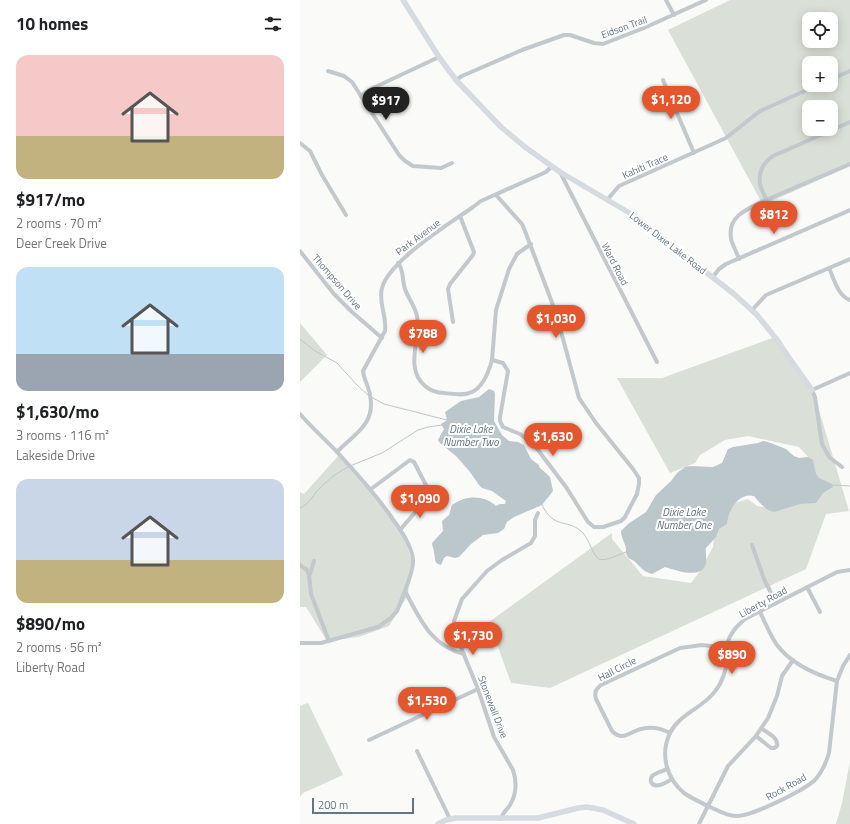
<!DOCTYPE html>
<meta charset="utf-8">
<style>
body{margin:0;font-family:"Titillium Web",sans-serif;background:#f2f2f2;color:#202124;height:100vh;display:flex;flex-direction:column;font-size:15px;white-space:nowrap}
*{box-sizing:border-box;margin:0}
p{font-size:13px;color:#757577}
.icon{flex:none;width:22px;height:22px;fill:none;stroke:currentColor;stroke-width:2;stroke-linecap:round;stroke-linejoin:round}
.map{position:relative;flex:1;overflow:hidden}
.drawer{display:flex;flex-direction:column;background:#fff;width:300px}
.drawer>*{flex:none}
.buttons{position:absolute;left:502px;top:12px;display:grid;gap:8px}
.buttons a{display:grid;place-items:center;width:36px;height:36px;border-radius:8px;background:#fff;box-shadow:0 2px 10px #0003;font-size:20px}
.scale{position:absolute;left:12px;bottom:10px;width:102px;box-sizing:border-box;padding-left:4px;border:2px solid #657683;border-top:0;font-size:11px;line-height:14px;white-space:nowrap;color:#657683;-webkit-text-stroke:3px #fff;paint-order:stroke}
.price{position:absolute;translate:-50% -34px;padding:0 9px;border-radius:14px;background:#e4572e;color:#fff;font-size:13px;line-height:26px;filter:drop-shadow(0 1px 2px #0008)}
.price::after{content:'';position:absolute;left:50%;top:24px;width:12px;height:9px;margin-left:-6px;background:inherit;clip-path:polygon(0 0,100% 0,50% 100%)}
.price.active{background:#222;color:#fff}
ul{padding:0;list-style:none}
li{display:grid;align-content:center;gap:8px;height:212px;padding:0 16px}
li span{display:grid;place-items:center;height:124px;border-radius:12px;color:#555}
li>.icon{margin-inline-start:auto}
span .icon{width:72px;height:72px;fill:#fffc;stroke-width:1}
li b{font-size:17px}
h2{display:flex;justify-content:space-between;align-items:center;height:48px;padding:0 16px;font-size:17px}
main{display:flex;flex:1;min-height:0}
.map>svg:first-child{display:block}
.green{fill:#dadfd7;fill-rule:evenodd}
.water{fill:#bbc7cb}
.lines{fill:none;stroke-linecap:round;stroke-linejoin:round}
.stream{stroke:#bbc7cb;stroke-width:1}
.street{stroke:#c3c8cc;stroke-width:4}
.secondary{stroke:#d6dbdf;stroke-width:5.5}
.labels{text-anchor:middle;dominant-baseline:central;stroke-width:4;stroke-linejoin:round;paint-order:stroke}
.street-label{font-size:10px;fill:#657683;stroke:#fff}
.water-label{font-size:11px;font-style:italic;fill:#60757c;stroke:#fff}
</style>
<main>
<section class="drawer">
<h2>10 homes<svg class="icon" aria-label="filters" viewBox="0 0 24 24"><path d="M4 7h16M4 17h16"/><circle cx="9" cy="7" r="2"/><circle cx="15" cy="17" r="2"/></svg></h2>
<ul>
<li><span style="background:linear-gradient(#f6c9c9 65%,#c2b280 0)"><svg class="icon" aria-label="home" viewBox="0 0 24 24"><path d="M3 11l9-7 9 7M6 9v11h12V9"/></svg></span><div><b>$917/mo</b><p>2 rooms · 70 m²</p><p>Deer Creek Drive</p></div></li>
<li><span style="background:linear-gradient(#bfe0f5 70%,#9aa5b1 0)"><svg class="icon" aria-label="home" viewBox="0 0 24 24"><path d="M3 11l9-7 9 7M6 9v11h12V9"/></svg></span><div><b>$1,630/mo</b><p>3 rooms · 116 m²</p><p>Lakeside Drive</p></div></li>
<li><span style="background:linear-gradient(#c9d6e8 65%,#c2b280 0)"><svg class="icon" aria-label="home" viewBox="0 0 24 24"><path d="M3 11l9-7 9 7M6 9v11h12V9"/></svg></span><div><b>$890/mo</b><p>2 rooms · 56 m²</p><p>Liberty Road</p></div></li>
</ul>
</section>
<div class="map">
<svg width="550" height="824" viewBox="0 0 550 824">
<rect width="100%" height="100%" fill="#fafaf8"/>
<g class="green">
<path d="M430,0H550V166L463,205L368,30ZM509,19H531V41H509ZM509,63H531V85H509ZM509,107H531V129H509Z"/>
<polygon points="0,323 27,355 0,382"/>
<polygon points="478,336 514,393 549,511 526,514 506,569 250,688 211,683 189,622 312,533 312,539 343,576 391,583 400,571 413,547 414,536 426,510 435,503 448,499 457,506 473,508 510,459 499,447 448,436 425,440 400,455 395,463 370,473 317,378 362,378"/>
<polygon points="40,454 69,489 90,511 103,532 113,566 107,597 89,626 59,637 27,641 6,607 0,607 0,492 4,494"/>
<polygon points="8,703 43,775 3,793 0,797 0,706"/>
<polygon points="550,762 550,824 536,824 542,803"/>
</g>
<g class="water">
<path d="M189,389L194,391L195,394L194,421L202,435L209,441L218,442L224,445L231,459L239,465V467L250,477L253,491L242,505L214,517L207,522L204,529L198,533L183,535L171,544L159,557L155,558L147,556L144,558L141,565C133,563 136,559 134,553C134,549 132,546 132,543L143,531L142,521L149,515L152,505C166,495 184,495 196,506L200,504H205L206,501L192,491L182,488L179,485L170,472L157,457L140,443L138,440L144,429L141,424L147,420L145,412L161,401L179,397Z"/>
<path d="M463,441L468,442L486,449L494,456L499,458L508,457L513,460L516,474L519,478L532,484L533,487L523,493L516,503L500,504L474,512C465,510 460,503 454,496C439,492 428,510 427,524L419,529L416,537L406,548C405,553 407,559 406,564C401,580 375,570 365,567L352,574C343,572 340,566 334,561C331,559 328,559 327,555C325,552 326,553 326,549C325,542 321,538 321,531L328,524L346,512L356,495L371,481L377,473L385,467L390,466L413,467L422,463L428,449L433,447L458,443Z"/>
</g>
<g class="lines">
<g class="stream">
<polyline points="0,339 15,351 37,363 57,385 68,395"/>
<polyline points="71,397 84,404 147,420"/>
<polyline points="50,466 82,453 118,430 128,427 142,425"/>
<polyline points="533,485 550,486"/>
<path d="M242,505C255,531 267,517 283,533C289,539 293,556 299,559C306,562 319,554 326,552"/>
<path d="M0,508C8,505 12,497 18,490C27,481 36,473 48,467"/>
</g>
<g class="street">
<polyline points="366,0 374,15"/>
<polyline points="28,71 44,76 52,82 99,155 105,161 113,166 141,168 152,163"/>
<polyline points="531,79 550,71"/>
<polyline points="156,80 162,76 222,50 264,35 270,35 294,43 303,44 344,28 406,0"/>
<polyline points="363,80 394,153"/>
<polyline points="61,96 71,89 139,57"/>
<polyline points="0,143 10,151 22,175 46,215"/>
<polyline points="260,172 357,362"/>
<polyline points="307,200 319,186 426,138 460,111 518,85"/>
<polyline points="466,200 550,164"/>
<polyline points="0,251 34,294 52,312 82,338"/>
<path d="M439,259C437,252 432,245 431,238C427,215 450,208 466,200C465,196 463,192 461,188C457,175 462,163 473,156L550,122"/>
<path d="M98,263C104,270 102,280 105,289C108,298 115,306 117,316C121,339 104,368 125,386C131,391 137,393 144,393C153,394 164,396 172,392C183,387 189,371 192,360L196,310L209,269L217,254L231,244"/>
<path d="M529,268C534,279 538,296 550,300"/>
<polyline points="413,277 419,269 426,264 550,210"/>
<polyline points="452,310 466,295 550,259"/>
<polyline points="153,322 148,289 150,284 173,255 174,252 160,216"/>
<polyline points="192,360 203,363 208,371 200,417 200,421 203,427 220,434 235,446 266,487 288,522 294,527 303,527 321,521 325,517 337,494 339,484 339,478 333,469 296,423 279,398 256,313 225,231 222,224 196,195"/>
<path d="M0,414C12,428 26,440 38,453C58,475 78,497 94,521C102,532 111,545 113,559C114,570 108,581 105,591C120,619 131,646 164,654"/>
<path d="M37,452C54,434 76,425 70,395C69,387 64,380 63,371L85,331C87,316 78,302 82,288C89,261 149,224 173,207L181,201L246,172L252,166"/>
<polyline points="542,467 529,457 522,444 515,397 512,390 550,373"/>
<polyline points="71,489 110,460 114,462 129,491 130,495 100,530"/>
<polyline points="452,545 464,579 476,603"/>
<polyline points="0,565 7,570 9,575 11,594 29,641"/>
<path d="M550,570L537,572L445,619C437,626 430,633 427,644C426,648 427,654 427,659C426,670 423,681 416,690C404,708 380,713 370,733C360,754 366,778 384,793C391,798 400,802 408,806C417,810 426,816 436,816C451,817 504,790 515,780C522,772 526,763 529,753L537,681L543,666L550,655"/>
<polyline points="10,574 14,561"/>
<polyline points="507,587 520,612"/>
<path d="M460,612C465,622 470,635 477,645C491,664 514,674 537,681"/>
<polyline points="0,643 21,643 78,627 91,618 97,611 105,591"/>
<path d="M370,733C361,728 352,726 341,729C329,732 323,742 312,731L296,699C294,692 296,689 301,685L380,648L402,645L427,648"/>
<path d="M456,736L471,748H474L477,746C479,738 468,733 462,729"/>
<polyline points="69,740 178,689"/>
<polyline points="117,751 150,819"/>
<path d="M367,769C363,771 355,773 352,776C351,778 350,780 351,782C355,790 367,782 372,779"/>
<path d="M201,819C202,813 207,810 210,805C216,795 217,782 213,770L194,737L178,689L155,633L154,621L162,599L187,571L202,560L231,543L235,536V520L238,513"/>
<polyline points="399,824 428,766 456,736 468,718 477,696 482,676 493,660"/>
</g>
<g class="secondary">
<polyline points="103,0 139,57 156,80 201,127 225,147 260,172 333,215 434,294 457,315 471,332 512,390"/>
<polyline points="138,824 146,820 156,818 238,818 278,808 287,807 303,810 334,824"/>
</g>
</g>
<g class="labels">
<g class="street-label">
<text transform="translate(324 27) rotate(-20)">Eidson Trail</text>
<text transform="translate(345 166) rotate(-24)">Kahiti Trace</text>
<text transform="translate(118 237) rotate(-37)">Park Avenue</text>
<text transform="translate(368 243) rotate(38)">Lower Dixie Lake Road</text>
<text transform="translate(315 264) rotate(63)">Ward Road</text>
<text transform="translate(37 282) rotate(49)">Thompson Drive</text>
<text transform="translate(463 602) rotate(-29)">Liberty Road</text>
<text transform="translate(317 669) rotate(-27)">Hall Circle</text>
<text transform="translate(193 707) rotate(69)">Stonewall Drive</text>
<text transform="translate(486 787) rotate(-29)">Rock Road</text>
</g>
<g class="water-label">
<text x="171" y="429">Dixie Lake<tspan x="171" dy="13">Number Two</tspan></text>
<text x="384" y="512">Dixie Lake<tspan x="384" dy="13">Number One</tspan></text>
</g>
</g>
</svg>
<div class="buttons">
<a><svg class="icon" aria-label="locate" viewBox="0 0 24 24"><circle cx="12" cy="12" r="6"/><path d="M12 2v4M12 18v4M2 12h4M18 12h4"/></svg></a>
<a>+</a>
<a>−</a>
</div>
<div class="scale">200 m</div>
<b class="price" style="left:371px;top:120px">$1,120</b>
<b class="price active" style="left:86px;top:121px">$917</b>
<b class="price" style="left:474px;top:235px">$812</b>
<b class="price" style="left:256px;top:339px">$1,030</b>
<b class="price" style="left:123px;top:354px">$788</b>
<b class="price" style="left:253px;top:457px">$1,630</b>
<b class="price" style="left:120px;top:519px">$1,090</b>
<b class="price" style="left:173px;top:656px">$1,730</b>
<b class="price" style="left:432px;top:675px">$890</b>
<b class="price" style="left:127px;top:721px">$1,530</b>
</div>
</main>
